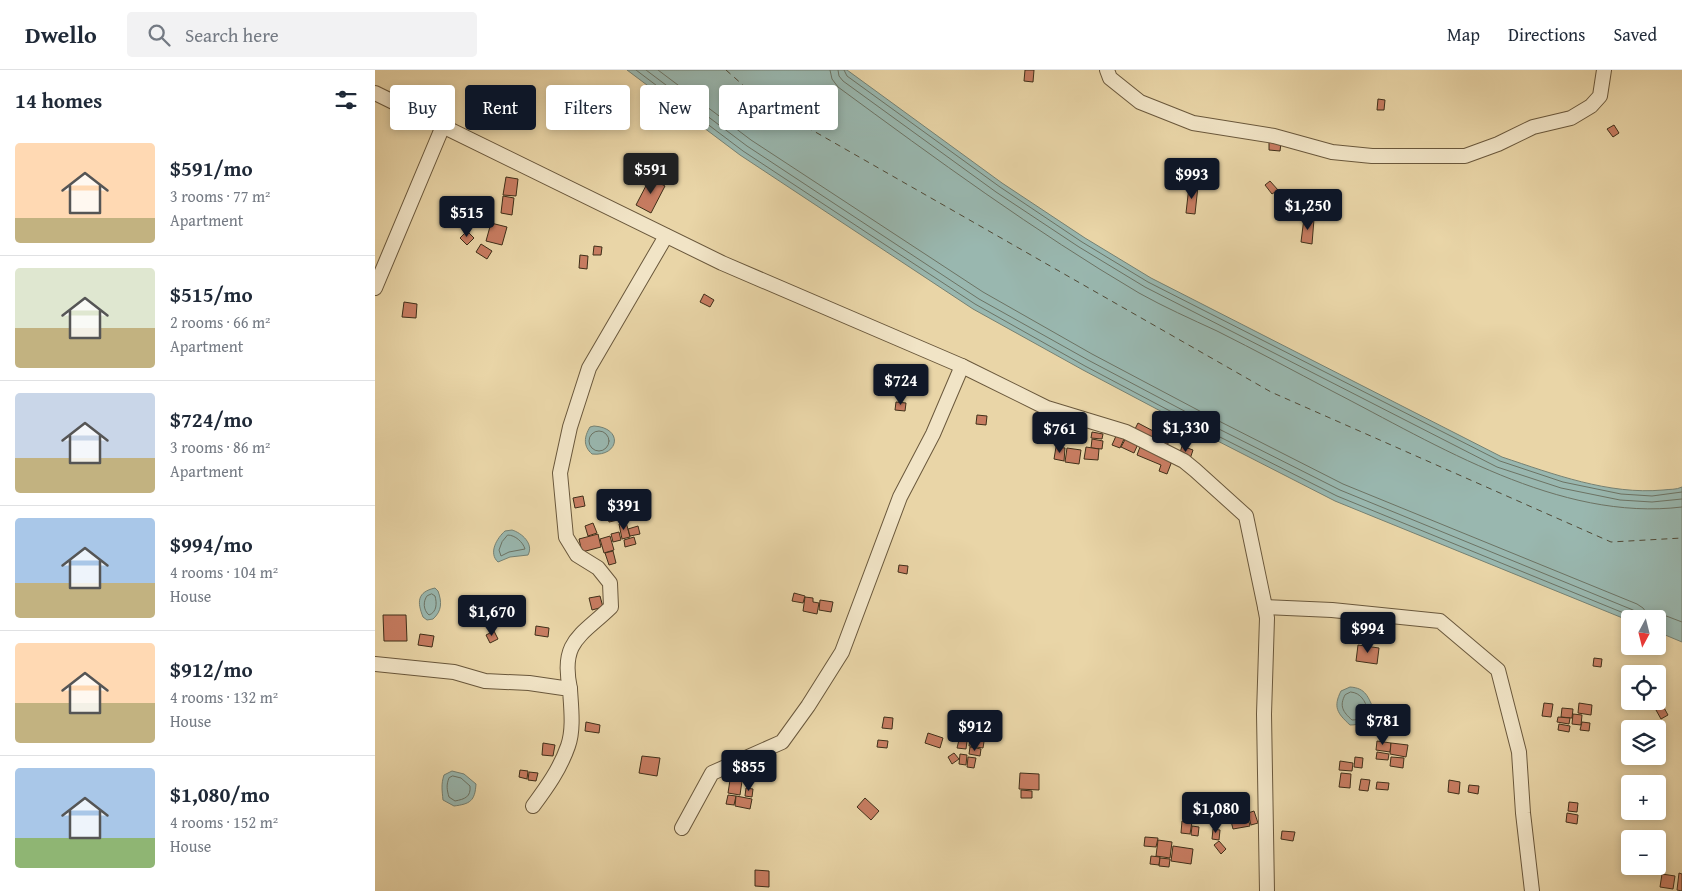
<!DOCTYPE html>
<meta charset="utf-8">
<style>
body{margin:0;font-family:"Gentium Book Plus",serif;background:#f2f2f3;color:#1f2937;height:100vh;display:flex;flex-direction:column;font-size:19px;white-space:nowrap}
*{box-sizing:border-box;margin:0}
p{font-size:16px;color:#747a83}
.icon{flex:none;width:28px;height:28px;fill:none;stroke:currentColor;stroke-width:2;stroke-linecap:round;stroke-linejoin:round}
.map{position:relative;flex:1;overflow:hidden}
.drawer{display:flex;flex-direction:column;background:#fff;width:375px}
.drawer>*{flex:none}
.banner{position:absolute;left:15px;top:15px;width:475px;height:45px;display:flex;gap:10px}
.needle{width:32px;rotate:187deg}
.tools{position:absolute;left:1246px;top:540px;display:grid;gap:10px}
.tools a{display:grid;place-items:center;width:45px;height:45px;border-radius:5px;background:#fff;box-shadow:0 2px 8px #0003;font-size:25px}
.price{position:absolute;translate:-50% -42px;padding:0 11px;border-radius:5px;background:#111827;color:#fff;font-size:16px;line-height:32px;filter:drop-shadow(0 1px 2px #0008)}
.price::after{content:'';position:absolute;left:50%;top:30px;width:15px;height:11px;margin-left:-8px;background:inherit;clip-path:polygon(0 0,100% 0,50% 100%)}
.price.current{background:#222;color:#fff}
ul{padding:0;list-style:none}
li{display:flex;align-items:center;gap:15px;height:125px;padding:0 15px}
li+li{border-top:1px solid #e0e1e3}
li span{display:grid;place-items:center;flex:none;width:140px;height:100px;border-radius:5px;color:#555}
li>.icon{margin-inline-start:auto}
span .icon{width:60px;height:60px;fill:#fffc;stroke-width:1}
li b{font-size:21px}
h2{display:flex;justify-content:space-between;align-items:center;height:60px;padding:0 15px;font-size:21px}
.tag{padding:0 18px;border-radius:5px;background:#fff;box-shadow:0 2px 8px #0003;font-size:18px;line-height:45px}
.tag.current{background:#111827;color:#fff}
header{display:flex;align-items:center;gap:30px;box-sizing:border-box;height:70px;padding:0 25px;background:#fff;border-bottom:1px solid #e0e1e3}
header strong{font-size:24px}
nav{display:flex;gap:28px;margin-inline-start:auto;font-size:18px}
.search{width:350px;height:45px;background:#f2f2f3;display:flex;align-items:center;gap:12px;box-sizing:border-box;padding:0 18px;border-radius:5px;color:#747a83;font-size:19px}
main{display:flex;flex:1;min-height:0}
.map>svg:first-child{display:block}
.water{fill:#99b7af;stroke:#758173}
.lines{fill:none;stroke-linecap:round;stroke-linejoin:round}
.shore{stroke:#6c7364;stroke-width:1}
.ferry{stroke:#514a37;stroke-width:1;stroke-dasharray:6 5;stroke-linecap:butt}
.building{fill:#c77c61;stroke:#3f2f19}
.minor-casing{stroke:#6a583c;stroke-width:16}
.minor{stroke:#f1e4c6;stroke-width:14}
</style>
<header>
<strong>Dwello</strong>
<div class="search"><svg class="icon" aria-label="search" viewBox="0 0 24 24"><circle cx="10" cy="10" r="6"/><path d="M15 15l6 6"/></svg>Search here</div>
<nav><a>Map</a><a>Directions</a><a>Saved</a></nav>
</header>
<main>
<section class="drawer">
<h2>14 homes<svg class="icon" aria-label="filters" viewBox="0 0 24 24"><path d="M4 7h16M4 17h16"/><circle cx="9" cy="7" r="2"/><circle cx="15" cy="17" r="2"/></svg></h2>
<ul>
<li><span style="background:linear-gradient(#ffd9b3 75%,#c2b280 0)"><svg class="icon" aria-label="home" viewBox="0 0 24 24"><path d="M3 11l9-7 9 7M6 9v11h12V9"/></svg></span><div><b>$591/mo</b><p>3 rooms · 77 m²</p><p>Apartment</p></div></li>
<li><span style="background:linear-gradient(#dfe7d0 60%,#c2b280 0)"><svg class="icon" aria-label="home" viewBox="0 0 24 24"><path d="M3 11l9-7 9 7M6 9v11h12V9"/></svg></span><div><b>$515/mo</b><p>2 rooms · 66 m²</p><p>Apartment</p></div></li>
<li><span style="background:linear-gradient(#c9d6e8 65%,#c2b280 0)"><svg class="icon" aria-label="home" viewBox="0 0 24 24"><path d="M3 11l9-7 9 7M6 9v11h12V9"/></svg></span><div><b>$724/mo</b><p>3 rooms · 86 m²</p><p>Apartment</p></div></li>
<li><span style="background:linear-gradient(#a9c7e8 65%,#c2b280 0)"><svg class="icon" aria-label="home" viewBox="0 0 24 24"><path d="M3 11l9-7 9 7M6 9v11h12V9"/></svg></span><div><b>$994/mo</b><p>4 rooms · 104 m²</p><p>House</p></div></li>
<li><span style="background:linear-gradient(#ffd9b3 60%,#c2b280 0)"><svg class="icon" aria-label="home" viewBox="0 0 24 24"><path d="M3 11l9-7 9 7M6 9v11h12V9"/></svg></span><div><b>$912/mo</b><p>4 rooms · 132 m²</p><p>House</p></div></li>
<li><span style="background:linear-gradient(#a9c7e8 70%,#8fb573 0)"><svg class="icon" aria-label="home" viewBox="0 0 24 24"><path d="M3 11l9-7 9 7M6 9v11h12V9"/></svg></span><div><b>$1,080/mo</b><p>4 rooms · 152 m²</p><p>House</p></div></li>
</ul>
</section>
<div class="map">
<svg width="1307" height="821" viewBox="0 0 1307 821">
<rect width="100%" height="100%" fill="#e9d5a7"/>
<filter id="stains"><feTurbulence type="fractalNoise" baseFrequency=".004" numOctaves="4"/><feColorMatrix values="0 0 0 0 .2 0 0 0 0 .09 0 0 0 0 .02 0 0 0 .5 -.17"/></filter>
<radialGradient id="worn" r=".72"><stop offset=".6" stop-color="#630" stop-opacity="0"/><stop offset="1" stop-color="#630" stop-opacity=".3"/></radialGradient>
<g class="water">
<path d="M252,0H472L627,113L710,168L776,208L1127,387C1178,404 1234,425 1288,420C1295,419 1301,420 1307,417V572L1283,562L1282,549H1255V551L960,431L827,363L708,300L598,239L365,85Z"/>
<path d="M219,356C249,358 244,387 217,384C208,376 209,367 215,357Z"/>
<path d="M137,460C147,463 159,474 153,485L135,487L123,492C113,483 122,468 130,461Z"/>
<path d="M60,518L63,521C67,532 67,541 58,549L52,550L48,547C42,532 42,522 60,518Z"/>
<path d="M975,617C991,618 993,627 999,640C994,651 986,655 975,655C962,643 958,637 966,621Z"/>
<path d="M77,701L89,704L101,714C100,731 95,734 79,736L68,730C67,720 66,714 69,705Z"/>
</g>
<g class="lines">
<g class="shore">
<polyline points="261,0 368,81 600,234 710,296 829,359 962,426 1256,546 1259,549"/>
<polyline points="271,0 372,76 604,229 713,290 832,353 965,420 1258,540 1263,543 1266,549"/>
<polyline points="283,0 376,70 608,222 717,284 836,347 968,414 1262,534 1268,538 1274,546 1286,544 1307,552"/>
<path d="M455,0L457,9L463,17C561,89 659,161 764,223C789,237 816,249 842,261C880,280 919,301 957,321C1062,375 1184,452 1307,437"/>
<polyline points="463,0 464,6 468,11 621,122 704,177 770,217 1122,397 1186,418 1245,430 1277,432 1307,429"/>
<polyline points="469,0 472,6 625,117 707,172 773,212 1125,391 1188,412 1246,424 1277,426 1307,422"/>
<circle cx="224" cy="371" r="10"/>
<path d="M133,465C140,465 148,472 150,479L134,482L126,486L124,480L127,472Z"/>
<path d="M57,524L60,526C62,533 62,542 54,545C48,540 48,531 52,526Z"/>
<path d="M976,622C986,623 990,631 993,640C991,647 983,650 977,650C968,642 964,636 970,625Z"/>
<path d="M78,706L86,708L95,716C96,727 90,729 80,731L74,727C72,720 71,715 74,708Z"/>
</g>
<polyline class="ferry" points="351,0 386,31 896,322 1236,472 1307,468"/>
</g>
<g class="building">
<polygon points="650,0 659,0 658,12 649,11"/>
<polygon points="1003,29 1010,30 1009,40 1002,40"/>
<polygon points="1239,55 1244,63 1238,67 1232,59"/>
<polygon points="894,72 906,73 905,81 894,80"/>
<polygon points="131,107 143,109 141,126 128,125"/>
<polygon points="275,108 290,116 276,143 261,135"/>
<polygon points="895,111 903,120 897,124 890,115"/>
<polygon points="814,116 823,116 820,144 811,143"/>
<polygon points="128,126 139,128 137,145 126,143"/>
<polygon points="929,148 939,149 937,174 926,172"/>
<polygon points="116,153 132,157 127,175 111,171"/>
<polygon points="92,161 99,168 92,175 85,168"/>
<polygon points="106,174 117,181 112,189 101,182"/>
<polygon points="219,176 227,177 226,185 218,185"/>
<polygon points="205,185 213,186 212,199 204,198"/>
<polygon points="329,224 339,230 335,237 325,232"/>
<polygon points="29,232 42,234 41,248 27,247"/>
<polygon points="521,332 531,333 530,341 520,340"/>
<polygon points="602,345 612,346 611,355 601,354"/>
<polygon points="763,353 782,363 779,370 759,361"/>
<polygon points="717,362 728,364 727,369 716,368"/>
<polygon points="786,364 795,369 790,380 781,375"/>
<polygon points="741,366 749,369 745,378 737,375"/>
<polygon points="751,368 763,374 759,383 746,377"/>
<polygon points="717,369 728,371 727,379 716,378"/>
<polygon points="807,376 818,380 815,389 804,386"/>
<polygon points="681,377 690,378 689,391 679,389"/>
<polygon points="711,377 724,379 723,390 709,389"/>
<polygon points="765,377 797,391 792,404 784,401 786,395 762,385"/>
<polygon points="692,378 706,380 704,394 690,392"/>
<polygon points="208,426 210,436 200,438 198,428"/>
<polygon points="249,437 252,448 234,452 231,441"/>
<polygon points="251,452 255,467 247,469 244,454"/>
<polygon points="218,453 222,463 213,466 210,456"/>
<polygon points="263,456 265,464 255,466 253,459"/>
<polygon points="244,462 246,470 238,472 236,464"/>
<polygon points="223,464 226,477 207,482 204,469"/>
<polygon points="235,466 239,480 229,483 225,469"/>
<polygon points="259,467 261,474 250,477 249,470"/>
<polygon points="238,481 241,493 234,495 230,483"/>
<polygon points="524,495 533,496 532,504 523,502"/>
<polygon points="419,523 430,526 428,533 417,531"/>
<polygon points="225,526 228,537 217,540 214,528"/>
<polygon points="430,527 438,528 438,532 444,533 442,544 428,541"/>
<polygon points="445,530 458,532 456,542 444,540"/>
<polygon points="8,545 31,545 32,571 9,571"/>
<polygon points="161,556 174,558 173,567 160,565"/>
<polygon points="119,561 123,569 115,573 111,565"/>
<polygon points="45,564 59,566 57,577 43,575"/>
<polygon points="983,575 1004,578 1002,594 981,591"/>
<polygon points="1219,588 1227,589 1226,597 1218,596"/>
<polygon points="1169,633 1178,634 1176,647 1167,646"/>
<polygon points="1204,633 1217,635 1216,645 1203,643"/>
<polygon points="1288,636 1293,645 1286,649 1281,640"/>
<polygon points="1187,638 1198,639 1197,648 1186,647"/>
<polygon points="1198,644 1207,645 1206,655 1197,654"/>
<polygon points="509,647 518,648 517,659 507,658"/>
<polygon points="1183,647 1195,648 1194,654 1182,652"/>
<polygon points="211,652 225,655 224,663 210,661"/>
<polygon points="1207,652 1215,653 1214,661 1205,660"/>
<polygon points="1184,654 1195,656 1194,662 1183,660"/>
<polygon points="596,662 610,665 608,678 594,676"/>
<polygon points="553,663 568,668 565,678 550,673"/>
<polygon points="503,670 513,671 512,678 502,677"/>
<polygon points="584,670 592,671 591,679 582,678"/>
<polygon points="1002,671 1016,673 1015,682 1001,680"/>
<polygon points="168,673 180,675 178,686 167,685"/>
<polygon points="1016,673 1033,675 1031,687 1015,684"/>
<polygon points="595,677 606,679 605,686 594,684"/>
<polygon points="1002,682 1014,684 1013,690 1001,689"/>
<polygon points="579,683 584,689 577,694 573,687"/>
<polygon points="585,684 592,685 591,695 584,694"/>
<polygon points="267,686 285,688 282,706 264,703"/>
<polygon points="593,687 601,688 599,698 592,697"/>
<polygon points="980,687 988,688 987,698 979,697"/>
<polygon points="1016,687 1029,688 1028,698 1015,696"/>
<polygon points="965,691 978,693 977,701 964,700"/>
<polygon points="145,700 153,701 152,709 144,707"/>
<polygon points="154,702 163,703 161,711 153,710"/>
<polygon points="645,703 664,704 664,720 644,719"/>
<polygon points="966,703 976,704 975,718 964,717"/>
<polygon points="986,709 995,710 993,721 984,720"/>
<polygon points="355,710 367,711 365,725 353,723"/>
<polygon points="1074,710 1085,712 1084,724 1073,722"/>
<polygon points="1002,712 1014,713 1013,720 1001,719"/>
<polygon points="1094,715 1104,716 1103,724 1093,722"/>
<polygon points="371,718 378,719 377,727 370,726"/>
<polygon points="646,720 657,721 657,728 646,728"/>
<polygon points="353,725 361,726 359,735 351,734"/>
<polygon points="361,726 377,729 375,739 360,736"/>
<polygon points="490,728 504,741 496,750 482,737"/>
<polygon points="1194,732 1203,733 1202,742 1193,741"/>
<polygon points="879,741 883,753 876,755 873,743"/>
<polygon points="1192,743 1203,745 1202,754 1191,752"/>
<polygon points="872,744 875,756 858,759 855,747"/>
<polygon points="807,751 817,752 815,764 806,763"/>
<polygon points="817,756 824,757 823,766 816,765"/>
<polygon points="838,759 845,760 844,770 837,769"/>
<polygon points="907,761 920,762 918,771 906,769"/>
<polygon points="770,767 783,768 781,777 769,776"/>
<polygon points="783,770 797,772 795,788 781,786"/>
<polygon points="844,771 851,779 846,784 839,775"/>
<polygon points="798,776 818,779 816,794 796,791"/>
<polygon points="776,786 785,787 784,795 775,794"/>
<polygon points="785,788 795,789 794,797 784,796"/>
<polygon points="380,800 394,801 394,817 380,816"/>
<polygon points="1304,803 1307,804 1307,821 1302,820"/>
<polygon points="1287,804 1300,806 1298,819 1285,817"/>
</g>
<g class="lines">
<defs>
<g id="minor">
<polyline points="732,0 735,8 765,32 818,53 899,66 957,82 997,86 1090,86 1123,74 1158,57 1196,48 1216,36 1225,26 1229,0"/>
<polyline points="0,23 347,193 587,296 672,338 751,362 809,391 820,400 871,446 890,537 892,548 889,644 892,821"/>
<polyline points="0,218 68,56"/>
<polyline points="890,537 957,540 1065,551 1123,600 1144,682 1148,743 1157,821"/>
<path d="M0,594L79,602L110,611L154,613L195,619C196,637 199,659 193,676C185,699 172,717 158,736"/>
<path d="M195,619C185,571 206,566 236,537L235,513L223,498L202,485L191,467L185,403L195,357L214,298L291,166"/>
<polyline points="307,758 337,703 407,672 433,636 467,582 525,427 558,364 587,296"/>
</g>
</defs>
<use href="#minor" class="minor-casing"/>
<use href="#minor" class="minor"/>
</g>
<rect width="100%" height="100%" filter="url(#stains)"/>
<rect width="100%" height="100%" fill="url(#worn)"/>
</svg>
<div class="tools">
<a><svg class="needle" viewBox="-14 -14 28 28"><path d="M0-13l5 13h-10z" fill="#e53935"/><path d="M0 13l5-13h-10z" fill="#747a83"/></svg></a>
<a><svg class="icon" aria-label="locate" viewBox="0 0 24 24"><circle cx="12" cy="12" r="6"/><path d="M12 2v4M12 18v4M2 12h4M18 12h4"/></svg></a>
<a><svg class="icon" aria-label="layers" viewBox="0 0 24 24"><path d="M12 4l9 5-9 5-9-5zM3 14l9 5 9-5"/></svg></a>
<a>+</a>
<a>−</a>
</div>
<b class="price current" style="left:276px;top:125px">$591</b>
<b class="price" style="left:817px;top:130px">$993</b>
<b class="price" style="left:933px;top:161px">$1,250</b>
<b class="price" style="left:92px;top:168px">$515</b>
<b class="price" style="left:526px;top:336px">$724</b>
<b class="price" style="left:811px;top:383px">$1,330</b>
<b class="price" style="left:685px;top:384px">$761</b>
<b class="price" style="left:249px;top:461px">$391</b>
<b class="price" style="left:117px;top:567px">$1,670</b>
<b class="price" style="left:993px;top:584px">$994</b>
<b class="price" style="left:1008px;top:676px">$781</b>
<b class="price" style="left:600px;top:682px">$912</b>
<b class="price" style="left:374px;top:722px">$855</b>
<b class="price" style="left:841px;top:764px">$1,080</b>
<div class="banner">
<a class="tag">Buy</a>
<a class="tag current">Rent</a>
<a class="tag">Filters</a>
<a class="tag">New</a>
<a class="tag">Apartment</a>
</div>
</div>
</main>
